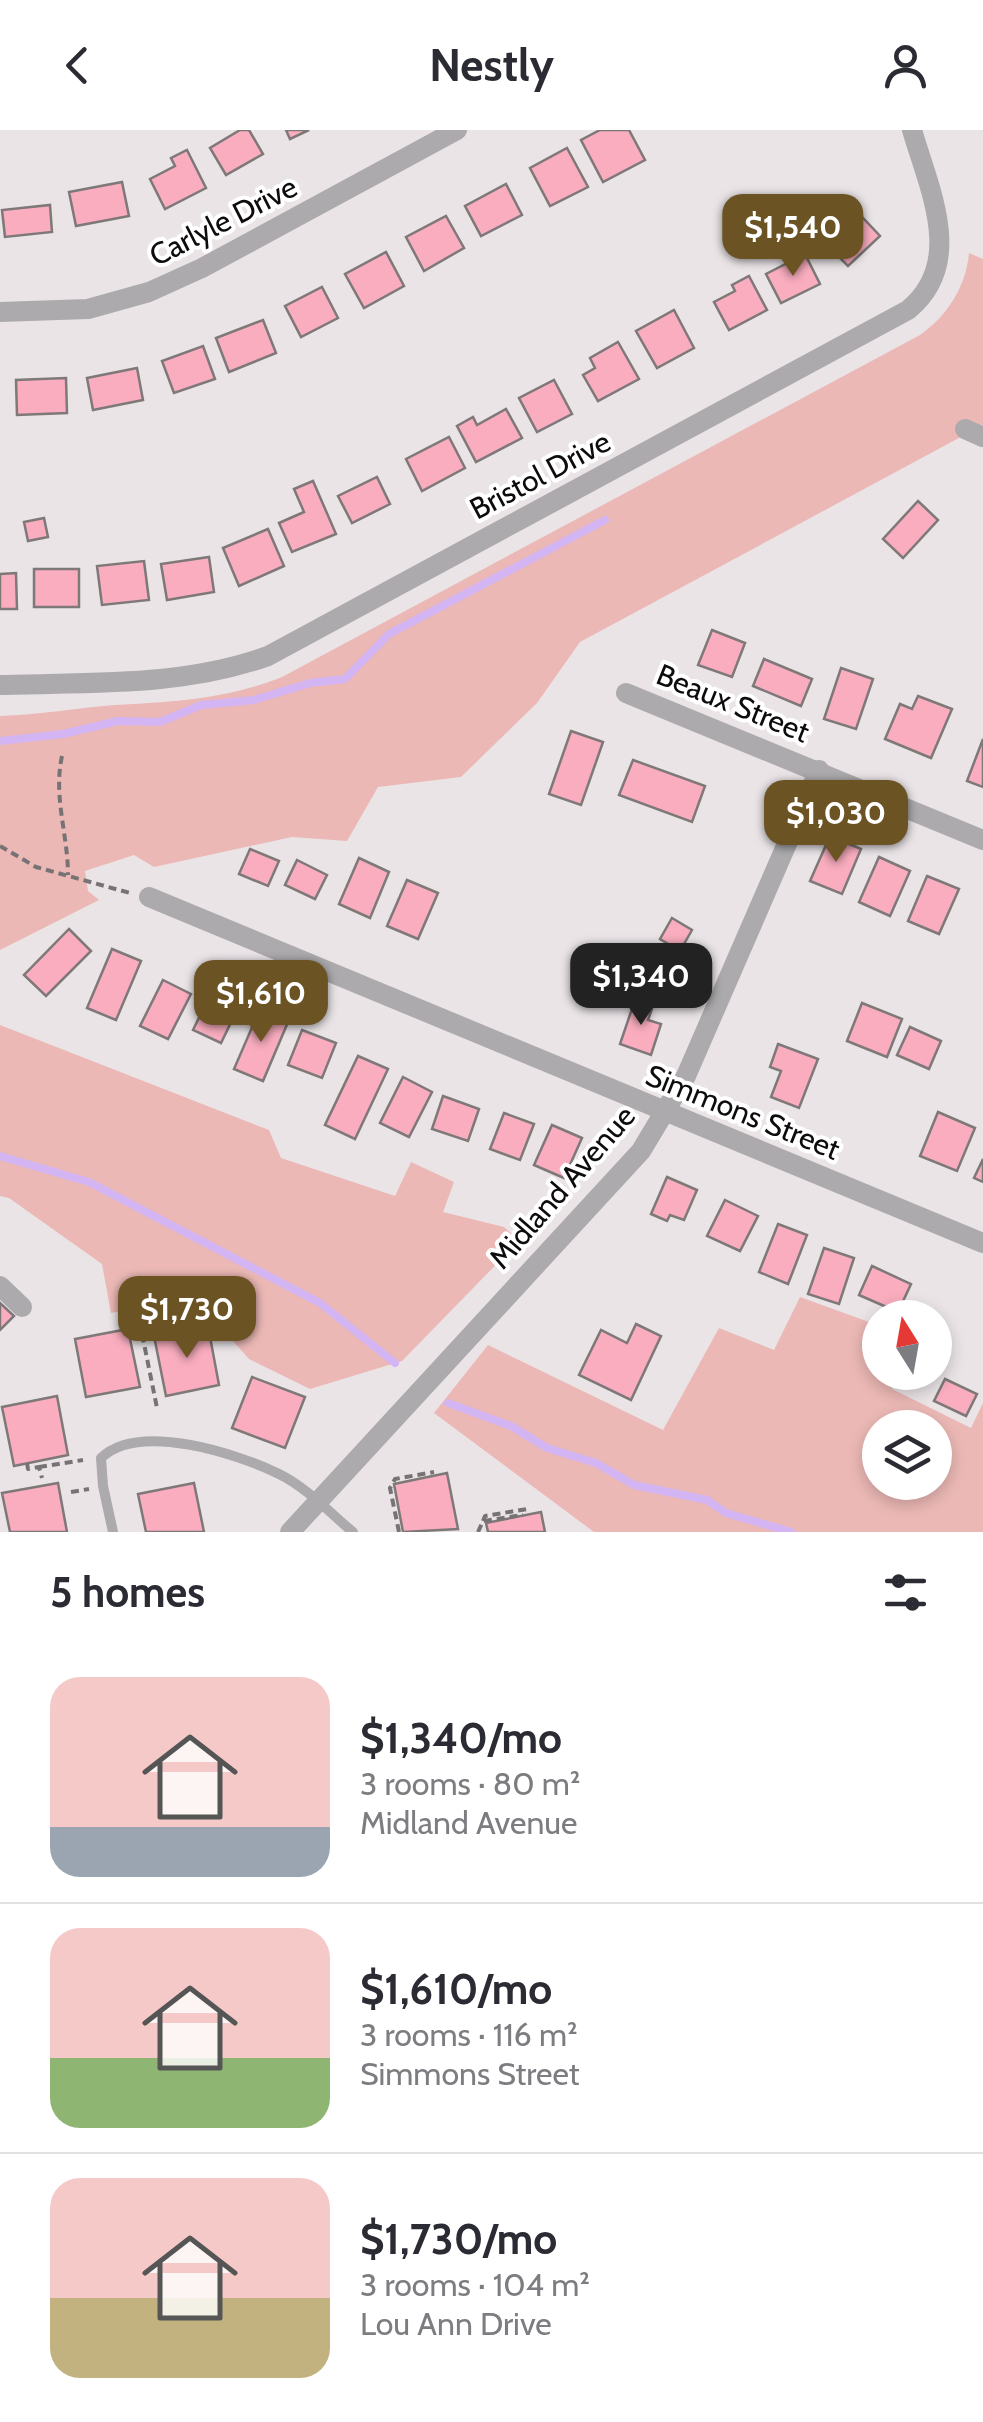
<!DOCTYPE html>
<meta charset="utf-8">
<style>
body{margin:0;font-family:Cabin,sans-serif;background:#f2f2f3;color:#2b2b33;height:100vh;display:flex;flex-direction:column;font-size:38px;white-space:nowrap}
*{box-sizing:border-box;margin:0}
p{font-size:32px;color:#7c7c81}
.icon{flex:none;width:55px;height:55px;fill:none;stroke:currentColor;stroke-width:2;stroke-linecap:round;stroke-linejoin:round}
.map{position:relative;height:1402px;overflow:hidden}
.sheet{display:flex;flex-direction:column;background:#fff;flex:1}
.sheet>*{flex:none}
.needle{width:65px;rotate:349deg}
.tools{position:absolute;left:862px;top:1170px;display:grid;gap:20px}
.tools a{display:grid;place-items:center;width:90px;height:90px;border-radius:50%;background:#fff;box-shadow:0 5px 15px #0003;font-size:50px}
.price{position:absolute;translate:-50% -85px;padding:0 22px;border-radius:20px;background:#6c5324;color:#fff;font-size:32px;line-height:65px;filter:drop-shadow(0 2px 5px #0008)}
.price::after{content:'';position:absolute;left:50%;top:60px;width:30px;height:22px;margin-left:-15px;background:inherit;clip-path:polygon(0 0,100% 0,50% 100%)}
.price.selected{background:#222;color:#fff}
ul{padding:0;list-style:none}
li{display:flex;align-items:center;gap:30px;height:250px;padding:0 50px}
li+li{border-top:2px solid #e1e1e2}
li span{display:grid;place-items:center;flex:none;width:280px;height:200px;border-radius:30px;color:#555}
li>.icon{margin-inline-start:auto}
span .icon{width:120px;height:120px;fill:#fffc;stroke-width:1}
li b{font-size:42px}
h2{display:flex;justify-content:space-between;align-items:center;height:120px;padding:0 50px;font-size:42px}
header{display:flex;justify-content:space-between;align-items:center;height:130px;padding:0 50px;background:#fff;font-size:45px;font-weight:700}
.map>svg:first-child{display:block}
.green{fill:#ebb8b5;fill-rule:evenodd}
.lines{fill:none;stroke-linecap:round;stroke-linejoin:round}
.stream{stroke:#d3b5f4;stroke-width:8}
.building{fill:#f9adbf;stroke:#7e7879;stroke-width:2.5}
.path{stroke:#777375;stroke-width:4;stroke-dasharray:8 5;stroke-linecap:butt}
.lane{stroke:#acaaac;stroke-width:10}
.street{stroke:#acaaac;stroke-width:20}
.labels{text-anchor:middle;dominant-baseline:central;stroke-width:8;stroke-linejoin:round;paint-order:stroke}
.street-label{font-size:30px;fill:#0d0b0c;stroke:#fff}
</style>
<header><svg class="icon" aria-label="back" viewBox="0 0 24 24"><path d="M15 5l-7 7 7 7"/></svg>Nestly<svg class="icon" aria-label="person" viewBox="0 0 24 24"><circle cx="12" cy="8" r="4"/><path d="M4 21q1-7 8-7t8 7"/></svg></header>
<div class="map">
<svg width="983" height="1402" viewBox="0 0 983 1402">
<rect width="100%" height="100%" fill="#eae4e7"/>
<g class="green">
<path d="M969,123L983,129V295L580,512L537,573L461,647L378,657L347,711L292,707L154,737L134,725L85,741L88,761L99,770L0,820V586C39,585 77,578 115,575C174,572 227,569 282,547L920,205C947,186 966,157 969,123Z"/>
<polygon points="0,895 269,1000 281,1028 395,1066 411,1032 454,1052 443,1082 504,1097 519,1111 402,1231 310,1259 249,1229 201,1175 155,1174 111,1183 102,1134 9,1068 0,1066"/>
<path d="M800,1167L880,1196V1242L894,1243L892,1259L971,1298L983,1273V1402H594L434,1283L488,1215L663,1300L719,1198L774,1220ZM880,1298H935V1352H880Z"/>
</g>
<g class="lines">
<g class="stream">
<polyline points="0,611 63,604 118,591 160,592 201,575 254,570 310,553 345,549 389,504 605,390"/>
<polyline points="0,1026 89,1052 320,1173 395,1233"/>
<polyline points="448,1273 511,1296 547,1318 596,1333 634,1355 707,1370 726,1383 791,1402"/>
</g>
</g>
<g class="building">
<polygon points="240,0 249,0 263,24 226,45 210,18"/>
<polygon points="286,0 309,0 290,9"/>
<polygon points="600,0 629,0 645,30 603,52 581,10"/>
<polygon points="567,18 588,57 550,76 530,38"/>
<polygon points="187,20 206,58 165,79 150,49 175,36 171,28"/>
<polygon points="122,52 129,86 76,96 69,62"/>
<polygon points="506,54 522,85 481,106 465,76"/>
<polygon points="849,73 880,106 848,136 816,104"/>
<polygon points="50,75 52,102 5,107 2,80"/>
<polygon points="446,86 464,118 424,141 406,107"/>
<polygon points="386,122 404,156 364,178 345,144"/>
<polygon points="805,124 820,154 781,173 766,144"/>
<polygon points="749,146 767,180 729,200 714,172 735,161 732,155"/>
<polygon points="322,157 338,188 301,207 285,176"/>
<polygon points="674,180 694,218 657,238 636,201"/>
<polygon points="263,190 276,223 229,242 216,208"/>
<polygon points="618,212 639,249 598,271 583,245 595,238 590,228"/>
<polygon points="203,216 215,249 174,263 162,231"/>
<polygon points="137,238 143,270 93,280 87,248"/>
<polygon points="66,248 67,283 17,285 16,250"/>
<polygon points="554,250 572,284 537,302 519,268"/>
<polygon points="506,279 522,308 476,332 457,296 473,287 477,295"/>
<polygon points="449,307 465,338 422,361 406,329"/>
<polygon points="377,347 390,374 352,393 338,366"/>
<polygon points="313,351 336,404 292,422 279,393 304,382 294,359"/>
<polygon points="918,371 938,390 903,428 883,409"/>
<polygon points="44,388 48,407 28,411 24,392"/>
<polygon points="268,399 284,436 239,456 223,418"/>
<polygon points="209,427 214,462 167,470 161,434"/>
<polygon points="144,431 149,470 102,475 97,436"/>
<rect x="34" y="439" width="45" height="38"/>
<polygon points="16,443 17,479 0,479 0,444"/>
<polygon points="712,500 745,513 732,547 698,535"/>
<polygon points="764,529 812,549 801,576 753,556"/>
<polygon points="841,538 873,549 856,599 824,589"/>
<polygon points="918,566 952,579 931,628 885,609 900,574 912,579"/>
<polygon points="571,601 603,612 581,675 549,664"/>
<polygon points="983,609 983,657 967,651"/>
<polygon points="633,630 705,656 692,692 619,665"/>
<polygon points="830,706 861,719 842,764 810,751"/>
<polygon points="250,719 279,731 268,756 239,744"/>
<polygon points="879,727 910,741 890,786 859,772"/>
<polygon points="359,728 389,742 370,788 339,774"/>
<polygon points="297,730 327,745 315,769 285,755"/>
<polygon points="927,746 959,759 939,804 908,791"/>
<polygon points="407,750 438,763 418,809 387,796"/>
<polygon points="672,788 692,800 680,821 660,809"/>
<polygon points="69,799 91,821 46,866 24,845"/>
<polygon points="112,819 141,831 116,890 87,878"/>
<polygon points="163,850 191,864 168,909 140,896"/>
<polygon points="210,865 238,878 221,913 193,900"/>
<polygon points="636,867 654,873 648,890 661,894 651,925 620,914"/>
<polygon points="862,873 902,889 887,927 847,911"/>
<polygon points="260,879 288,892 263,951 234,939"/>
<polygon points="910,897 941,911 929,939 897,925"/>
<polygon points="302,900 336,913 322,948 288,935"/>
<polygon points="778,914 818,929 799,978 771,967 781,941 770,937"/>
<polygon points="358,926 388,939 355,1009 325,995"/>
<polygon points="403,947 432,962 409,1007 380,993"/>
<polygon points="443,966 479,979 468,1011 432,999"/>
<polygon points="938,982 975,998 957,1041 920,1026"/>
<polygon points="504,983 534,994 520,1030 490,1019"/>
<polygon points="552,995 582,1008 564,1048 534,1035"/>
<polygon points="983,1029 983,1052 974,1048"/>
<polygon points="667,1047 697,1060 684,1090 670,1085 667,1091 651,1084"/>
<polygon points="725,1070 758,1086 740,1121 707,1106"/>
<polygon points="778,1094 807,1105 788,1154 759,1142"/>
<polygon points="824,1118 854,1128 839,1174 808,1164"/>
<polygon points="872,1136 911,1154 898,1182 859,1165"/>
<polygon points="0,1173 14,1186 0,1200"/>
<polygon points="636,1194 661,1206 631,1270 579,1245 601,1200 627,1213"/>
<polygon points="208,1196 219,1255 166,1266 154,1206"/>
<polygon points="128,1199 140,1257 86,1267 75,1209"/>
<polygon points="252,1247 305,1267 285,1318 232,1298"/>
<polygon points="945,1249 977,1264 966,1286 934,1271"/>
<polygon points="57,1266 68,1325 14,1336 2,1277"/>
<polygon points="447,1343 458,1399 403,1402 394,1354"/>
<polygon points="58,1353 67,1402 10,1402 2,1363"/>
<polygon points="194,1353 204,1402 146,1402 138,1364"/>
<polygon points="541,1382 545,1402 488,1402 486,1393"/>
</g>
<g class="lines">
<g class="path">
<path d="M62,626C53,667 68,704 68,745"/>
<polyline points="0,716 36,737 130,763"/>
<polyline points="137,1179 157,1278"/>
<polyline points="27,1333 28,1339 39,1337 42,1348"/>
<polyline points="39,1337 83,1330"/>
<polyline points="71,1362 89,1359"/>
<polyline points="483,1391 485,1386 527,1379"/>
<polyline points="399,1402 390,1358 395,1349 434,1342"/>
<polyline points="478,1402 483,1391 523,1385"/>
</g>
<path class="lane" d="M113,1402L103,1356L101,1328C139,1291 238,1324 279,1344C306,1357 330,1383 353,1402"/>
<g class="street">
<polyline points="0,182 88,179 149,162 202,138 457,0"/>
<polyline points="965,299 983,307"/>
<path d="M0,555C90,552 183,557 268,526L908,180C966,133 929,59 912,0"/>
<polyline points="626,563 983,710"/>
<polyline points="149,767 983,1113"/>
<polyline points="0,1156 22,1177"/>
<polyline points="290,1402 641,1021 686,946 819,640"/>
</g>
</g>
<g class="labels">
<g class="street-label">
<text transform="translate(223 91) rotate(-27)">Carlyle Drive</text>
<text transform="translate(540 345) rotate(-28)">Bristol Drive</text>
<text transform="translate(733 573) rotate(22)">Beaux Street</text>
<text transform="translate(743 982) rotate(22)">Simmons Street</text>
<text transform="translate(562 1057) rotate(-49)">Midland Avenue</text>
</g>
</g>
</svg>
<div class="tools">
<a><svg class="needle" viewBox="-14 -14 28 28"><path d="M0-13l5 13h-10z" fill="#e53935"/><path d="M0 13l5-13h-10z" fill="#7c7c81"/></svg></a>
<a><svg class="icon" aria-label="layers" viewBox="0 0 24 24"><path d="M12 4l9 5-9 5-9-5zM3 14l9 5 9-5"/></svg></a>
</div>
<b class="price" style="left:793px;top:149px">$1,540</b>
<b class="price" style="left:836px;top:735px">$1,030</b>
<b class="price selected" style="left:641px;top:898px">$1,340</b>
<b class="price" style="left:261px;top:915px">$1,610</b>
<b class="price" style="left:187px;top:1231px">$1,730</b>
</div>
<section class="sheet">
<h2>5 homes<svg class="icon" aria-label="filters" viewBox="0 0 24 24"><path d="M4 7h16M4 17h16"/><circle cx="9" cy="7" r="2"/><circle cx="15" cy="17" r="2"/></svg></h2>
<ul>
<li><span style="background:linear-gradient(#f6c9c9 75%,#9aa5b1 0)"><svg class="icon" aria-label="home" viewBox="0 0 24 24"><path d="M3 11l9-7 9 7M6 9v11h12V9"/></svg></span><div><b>$1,340/mo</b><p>3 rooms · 80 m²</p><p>Midland Avenue</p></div></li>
<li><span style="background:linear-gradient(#f6c9c9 65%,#8fb573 0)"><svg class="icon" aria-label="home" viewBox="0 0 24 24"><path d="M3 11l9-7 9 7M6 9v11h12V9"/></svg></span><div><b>$1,610/mo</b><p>3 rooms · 116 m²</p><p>Simmons Street</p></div></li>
<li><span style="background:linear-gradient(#f6c9c9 60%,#c2b280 0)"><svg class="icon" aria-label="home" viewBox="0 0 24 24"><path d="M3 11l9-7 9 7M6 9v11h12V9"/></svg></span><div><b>$1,730/mo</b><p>3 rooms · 104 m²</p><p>Lou Ann Drive</p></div></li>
</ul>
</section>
